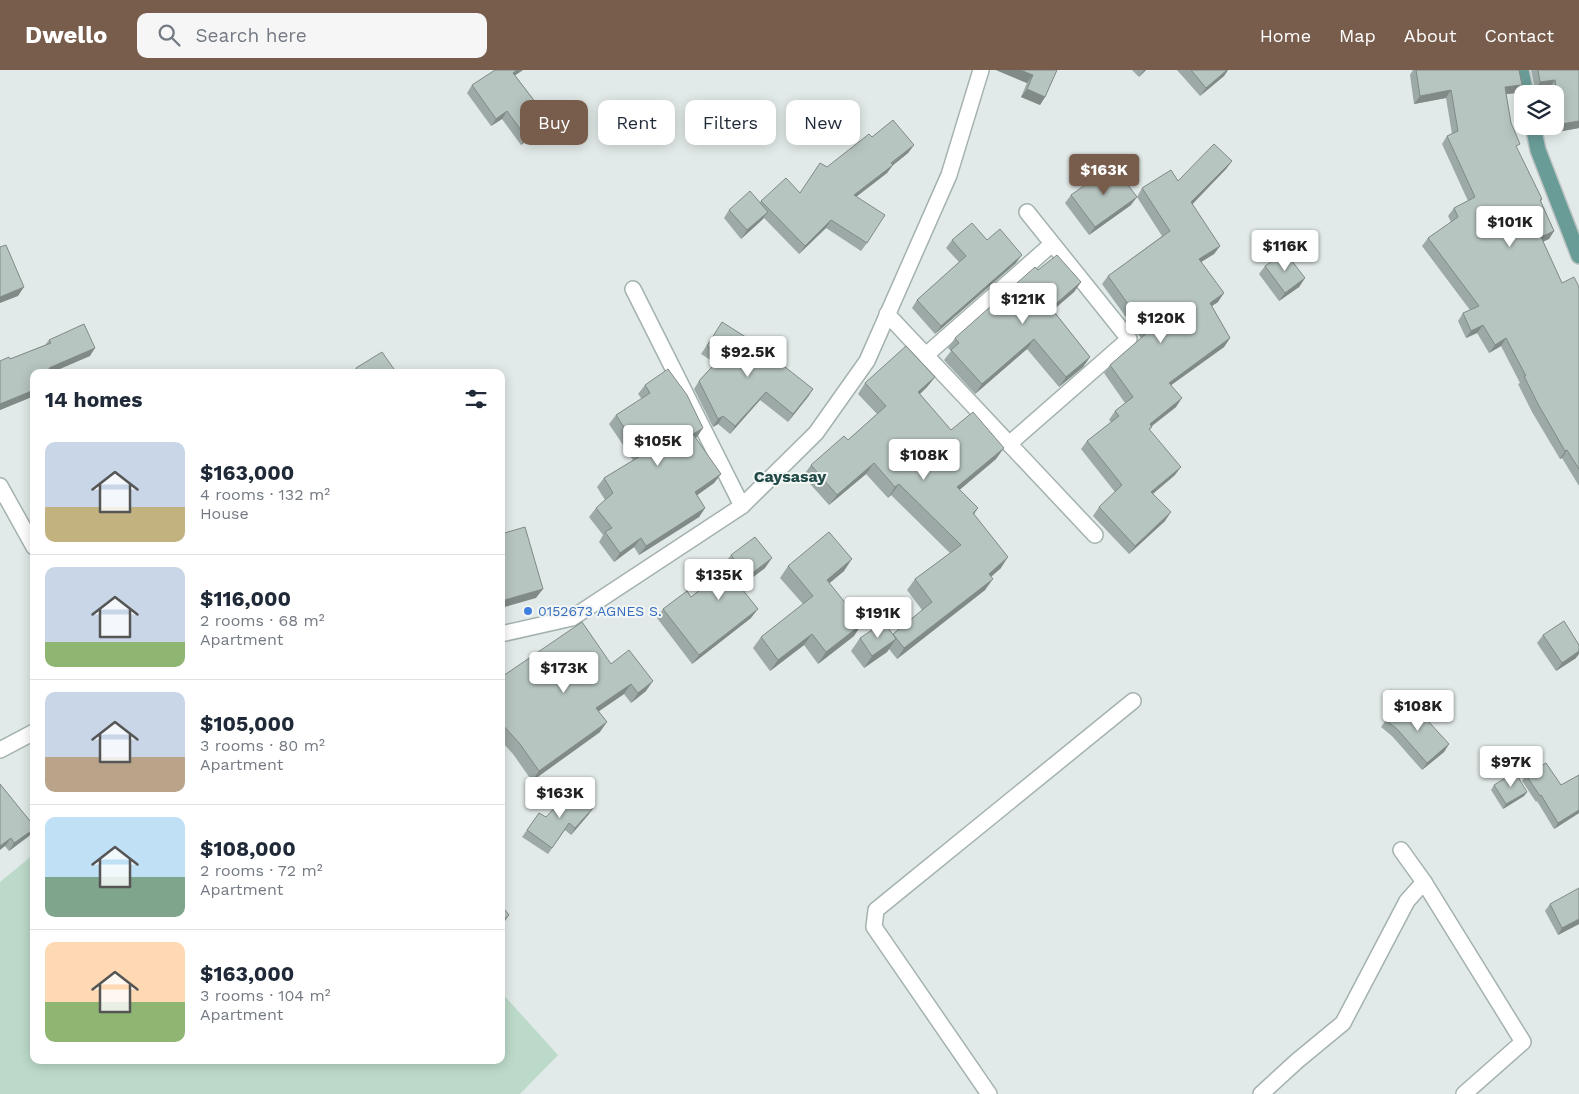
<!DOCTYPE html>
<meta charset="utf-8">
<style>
body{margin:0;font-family:"Work Sans",sans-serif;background:#f6f6f7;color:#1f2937;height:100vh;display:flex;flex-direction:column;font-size:19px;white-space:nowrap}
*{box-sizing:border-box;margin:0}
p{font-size:16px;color:#747a83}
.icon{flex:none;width:28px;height:28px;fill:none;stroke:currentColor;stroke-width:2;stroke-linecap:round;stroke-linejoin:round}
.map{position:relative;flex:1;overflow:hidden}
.drawer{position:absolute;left:30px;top:299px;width:475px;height:695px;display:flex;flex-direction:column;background:#fff;border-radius:10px;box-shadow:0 2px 12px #0003}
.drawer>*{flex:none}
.banner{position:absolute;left:520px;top:30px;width:475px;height:45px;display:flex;gap:10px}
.controls{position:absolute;left:1514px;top:15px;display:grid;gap:10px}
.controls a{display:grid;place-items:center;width:50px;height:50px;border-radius:10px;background:#fff;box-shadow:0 2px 12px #0003;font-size:25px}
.price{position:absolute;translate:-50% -42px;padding:0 11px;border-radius:5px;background:#fff;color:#222;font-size:16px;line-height:32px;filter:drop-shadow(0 1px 2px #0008)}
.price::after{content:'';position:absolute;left:50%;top:30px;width:15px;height:11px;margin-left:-8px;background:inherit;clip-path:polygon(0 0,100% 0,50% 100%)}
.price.active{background:#785c4c;color:#fff}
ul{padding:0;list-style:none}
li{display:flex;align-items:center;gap:15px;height:125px;padding:0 15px}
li+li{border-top:1px solid #e0e1e3}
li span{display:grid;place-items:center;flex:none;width:140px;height:100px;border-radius:10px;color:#555}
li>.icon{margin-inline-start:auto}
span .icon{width:60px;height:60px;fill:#fffc;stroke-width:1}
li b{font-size:21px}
h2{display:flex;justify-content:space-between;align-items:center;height:60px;padding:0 15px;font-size:21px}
.tag{padding:0 18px;border-radius:10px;background:#fff;box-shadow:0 2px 12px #0003;font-size:18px;line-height:45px}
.tag.active{background:#785c4c;color:#fff}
header{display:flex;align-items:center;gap:30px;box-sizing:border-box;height:70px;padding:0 25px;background:#785c4c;color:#fff}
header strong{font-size:24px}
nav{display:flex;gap:28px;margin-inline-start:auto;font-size:18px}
.search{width:350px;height:45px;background:#f6f6f7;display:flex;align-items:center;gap:12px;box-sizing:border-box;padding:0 18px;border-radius:10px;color:#747a83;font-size:19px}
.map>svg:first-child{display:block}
.green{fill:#bcdac9}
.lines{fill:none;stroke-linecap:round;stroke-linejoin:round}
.minor-casing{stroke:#a4b2af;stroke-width:18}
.major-casing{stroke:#bdc4c3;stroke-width:18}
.minor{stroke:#fff;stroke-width:15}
.major{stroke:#6a9c97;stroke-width:15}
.wall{fill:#9da9a6}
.shaded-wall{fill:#808a87}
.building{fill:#b7c5c1;stroke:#808a87}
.shop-dot{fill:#3f7fe0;stroke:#f2f7f5;stroke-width:2}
.labels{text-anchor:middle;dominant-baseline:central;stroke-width:4;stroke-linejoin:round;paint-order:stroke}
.shop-label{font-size:14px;fill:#366cbe;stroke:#f2f7f5;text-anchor:start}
.quarter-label{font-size:16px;font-weight:bold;fill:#214a47;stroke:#f2f7f5}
</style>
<header>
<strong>Dwello</strong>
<div class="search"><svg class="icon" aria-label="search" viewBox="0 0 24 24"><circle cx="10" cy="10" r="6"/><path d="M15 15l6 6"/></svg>Search here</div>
<nav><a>Home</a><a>Map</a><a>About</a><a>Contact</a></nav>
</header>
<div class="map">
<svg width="1579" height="1024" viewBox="0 0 1579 1024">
<rect width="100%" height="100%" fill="#e1eae8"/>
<polygon class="green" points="34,784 34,990 501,990 501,922 558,985 520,1024 0,1024 0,812"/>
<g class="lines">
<defs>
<g id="minor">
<polyline points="633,219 742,436"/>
<polyline points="887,244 1095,465"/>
<polyline points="926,285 1052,174"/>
<polyline points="1009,374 1129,269 1027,142"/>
<polyline points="0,416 34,477"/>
<polyline points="501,564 572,548 742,436 816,363 867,291 949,105 981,0"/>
<polyline points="0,680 34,662"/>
<polyline points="1401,780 1424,812 1523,972 1464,1024"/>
<polyline points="989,1024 874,857 876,840 1133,631"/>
<polyline points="1261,1024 1297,991 1343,953 1407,831 1424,812"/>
</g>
<g id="major">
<polyline points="1521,0 1526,24"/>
<polyline points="1533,56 1538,80 1579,186"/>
</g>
</defs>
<use href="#minor" class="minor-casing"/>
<use href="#major" class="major-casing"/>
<use href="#minor" class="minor"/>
<use href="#major" class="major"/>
</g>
<g class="wall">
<polygon points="495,0 523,0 515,5 549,50 544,58 521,75 502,49 491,56 467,23 472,15"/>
<polygon points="996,0 1057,0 1045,27 1040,35 1021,27 1027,13"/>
<polygon points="1132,0 1146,0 1139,7"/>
<polygon points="1177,0 1228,0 1224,6 1200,26"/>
<polygon points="1413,0 1519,0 1522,15 1516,23 1506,24 1511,53 1517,79 1542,129 1541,132 1554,161 1549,169 1543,171 1562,213 1579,217 1579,416 1562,388 1560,389 1532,342 1518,314 1520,313 1501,276 1489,283 1477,263 1466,268 1458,251 1463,243 1470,240 1422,176 1428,168 1451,152 1448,146 1454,138 1468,131 1442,74 1447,66 1452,64 1446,28 1414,34 1410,5"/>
<polygon points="1531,0 1579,0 1579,58 1557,62 1555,51 1555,24 1551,24 1550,17 1535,20"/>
<polygon points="872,67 914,75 908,83 893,95 887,103 856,127 867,173 861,181 826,158 799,184 764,148 741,169 724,148 729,140 760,132 761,131 800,123"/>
<polygon points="1232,91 1226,99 1192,134 1220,176 1214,184 1201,192 1218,232 1212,236 1230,268 1224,277 1171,315 1176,337 1152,356 1152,357 1149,360 1175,405 1153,424 1165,451 1129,484 1093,446 1099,437 1115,422 1081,379 1087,371 1111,352 1109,350 1115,341 1125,333 1104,303 1110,295 1141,268 1102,214 1108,206 1162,166 1137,127 1142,118 1178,111"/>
<polygon points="1071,125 1131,135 1089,165 1065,133"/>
<polygon points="952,170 987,170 1016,193 935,264 912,238 917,230 959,192 946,178"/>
<polygon points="1265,196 1305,208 1299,217 1279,231 1259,204"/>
<polygon points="1038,200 1081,212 1074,222 1053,240 1090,287 1083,297 1059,317 1027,279 975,324 944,290 951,281 948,278 955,268"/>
<polygon points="717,260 813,319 788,352 760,330 730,364 718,354 713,357 694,319 699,311 715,293 701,284"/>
<polygon points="49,270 90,286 34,302 34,326 0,340 10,289 45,275"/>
<polygon points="356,298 396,302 353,302"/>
<polygon points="935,307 927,317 920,324 951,360 996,389 959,420 978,438 974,445 1001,498 991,507 985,520 897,589 889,579 887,582 864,598 851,581 860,568 892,565 922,540 907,520 915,509 950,483 891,425 888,428 866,404 829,435 803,406 811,395 848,370 877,344 858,324 865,313"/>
<polygon points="645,315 697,367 695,368 721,404 714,413 697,425 705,438 699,447 639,485 634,477 614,492 599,472 603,465 589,447 596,438 605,430 597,417 604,408 633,390 609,354 616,345 642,329 638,324"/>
<polygon points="731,485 765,498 740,517 751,548 692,594 657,548 663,539 691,527 728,499 724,494"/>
<polygon points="788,496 844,501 829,513 854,566 818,594 804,575 770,601 753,578 761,567 803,534 780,508"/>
<polygon points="1543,565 1576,588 1556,601 1537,573"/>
<polygon points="611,594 646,621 631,633 624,624 599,641 600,662 532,711 513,684 501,671 501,604 503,606"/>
<polygon points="1386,650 1449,674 1444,682 1422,700 1392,666 1381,657"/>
<polygon points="1526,705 1561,715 1579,705 1579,743 1554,759 1537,731 1536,732 1522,711"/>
<polygon points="0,714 34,756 34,760 29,766 9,781 5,776"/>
<polygon points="1494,715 1527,722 1524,726 1503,739 1491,720"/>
<polygon points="539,743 546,747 589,744 571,765 565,760 548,784 522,767"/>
<polygon points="1550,834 1579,854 1558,865 1545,841"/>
</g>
<g class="shaded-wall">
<polygon points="517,0 523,0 508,10 513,3"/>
<polygon points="996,0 1020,0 1033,5 1027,13"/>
<polygon points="1144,0 1146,0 1139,7"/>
<polygon points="1227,0 1228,0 1224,6 1200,26 1206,18"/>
<polygon points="1555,10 1550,17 1535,20 1540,12"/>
<polygon points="1522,15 1516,23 1499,25 1505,17"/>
<polygon points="1027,19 1045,27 1040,35 1021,27"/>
<polygon points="1451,20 1446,28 1414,34 1420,26"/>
<polygon points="507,41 502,49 491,56 496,49"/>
<polygon points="549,50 544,58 521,75 526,67"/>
<polygon points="1579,51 1579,58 1557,62 1562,54"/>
<polygon points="914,75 908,83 892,96 893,95 887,103 848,133 854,125"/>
<polygon points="1232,91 1226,99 1186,141 1191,132"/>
<polygon points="1137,127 1131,135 1089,165 1095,157"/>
<polygon points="768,142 762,150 741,169 747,160"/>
<polygon points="831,150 826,158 799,184 805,176"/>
<polygon points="1554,161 1549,169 1536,175 1541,167"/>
<polygon points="1220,176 1214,184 1193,197 1199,189"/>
<polygon points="1022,185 1016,193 935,264 941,256"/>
<polygon points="1305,208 1299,217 1279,231 1285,223"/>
<polygon points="1081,212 1074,222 1044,248 1051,238"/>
<polygon points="24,217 18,226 0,233 0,227"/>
<polygon points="1224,223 1218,232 1204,241 1210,233"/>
<polygon points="1483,255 1477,263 1466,268 1471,261"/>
<polygon points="1230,268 1224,277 1163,321 1169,313"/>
<polygon points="1506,268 1501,276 1489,283 1495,275"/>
<polygon points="1034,269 1027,279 975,324 982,314"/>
<polygon points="95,278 90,286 53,302 47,302 49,298"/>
<polygon points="1090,287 1083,297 1059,317 1066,307"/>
<polygon points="935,307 927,317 910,333 918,322"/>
<polygon points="813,319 808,327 788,352 793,344"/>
<polygon points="34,320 34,326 0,340 0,334"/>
<polygon points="766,322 760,330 730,364 735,356"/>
<polygon points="1182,328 1176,337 1144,362 1150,354"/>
<polygon points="723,346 718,354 713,357 718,349"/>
<polygon points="703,358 697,367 686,373 693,364"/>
<polygon points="1004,378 996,389 950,428 957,417"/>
<polygon points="1567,380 1562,388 1560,389 1565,381"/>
<polygon points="874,393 866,404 829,435 837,425"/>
<polygon points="1181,397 1175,405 1145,430 1151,422"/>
<polygon points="721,404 714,413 689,431 695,422"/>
<polygon points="899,414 891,425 888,428 895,417"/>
<polygon points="705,438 699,447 639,485 646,476"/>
<polygon points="1171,442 1165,451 1129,484 1135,476"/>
<polygon points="641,468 634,477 614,492 620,483"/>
<polygon points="1008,487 1001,498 981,515 989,504"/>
<polygon points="772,488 765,498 732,523 738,514"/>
<polygon points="852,489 844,501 819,522 827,510"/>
<polygon points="993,509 985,520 897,589 904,578"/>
<polygon points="543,519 536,528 501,538 501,531"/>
<polygon points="758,539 751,548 692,594 699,585"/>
<polygon points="862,554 854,566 818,594 826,582"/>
<polygon points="812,564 804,575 770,601 778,590"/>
<polygon points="896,569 887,582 864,598 872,586"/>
<polygon points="1579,581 1579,584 1576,588 1556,601 1562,593"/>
<polygon points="653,611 646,621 631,633 638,623"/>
<polygon points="631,614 624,624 589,648 596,638"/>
<polygon points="607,652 600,662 532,711 539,701"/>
<polygon points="1449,674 1444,682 1422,700 1427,693"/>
<polygon points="1527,722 1524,726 1503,739 1506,734"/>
<polygon points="593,738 589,744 571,765 575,758"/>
<polygon points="1579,740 1579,743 1554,759 1558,753"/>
<polygon points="34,759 29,766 9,781 14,773"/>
<polygon points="11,768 5,776 0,780 0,776"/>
<polygon points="509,845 503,854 501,855 501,852"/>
<polygon points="1579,849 1579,854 1558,865 1562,858"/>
</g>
<g class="building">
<polygon points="495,0 517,0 513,3 549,50 526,67 507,41 496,49 472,15"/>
<polygon points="1020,0 1057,0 1045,27 1027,19 1033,5"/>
<polygon points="1191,0 1227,0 1206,18"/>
<polygon points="1416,0 1519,0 1522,15 1505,17 1511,53 1520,74 1516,76 1542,129 1540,130 1554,161 1541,167 1562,213 1574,207 1579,217 1579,399 1567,380 1565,381 1538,334 1524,306 1526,306 1506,268 1495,275 1483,255 1471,261 1463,243 1479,236 1428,168 1458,147 1454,138 1475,127 1447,66 1458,61 1451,20 1420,26"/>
<polygon points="1538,0 1579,0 1579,51 1562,54 1555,10 1540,12"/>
<polygon points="893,50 914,75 891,93 893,95 854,125 885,145 867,173 831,150 805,176 761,131 786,108 800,123 820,93 827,97 869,64 872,67"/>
<polygon points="1214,74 1232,91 1191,132 1220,176 1199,189 1224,223 1210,233 1230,268 1169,313 1182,328 1150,354 1152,357 1149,359 1181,397 1151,422 1171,442 1135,476 1099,437 1122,415 1087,371 1119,346 1115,341 1133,327 1110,295 1148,262 1108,206 1170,161 1142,118 1171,100 1178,111"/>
<polygon points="1113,95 1137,127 1095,157 1071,125"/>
<polygon points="750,121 768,142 747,160 729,140"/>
<polygon points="972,153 987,170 1000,159 1022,185 941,256 917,230 966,186 952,170"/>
<polygon points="6,175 24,217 0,227 0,177"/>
<polygon points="1285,182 1305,208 1285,223 1265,196"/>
<polygon points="1057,185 1081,212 1051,238 1090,287 1066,307 1034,269 982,314 951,280 959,273 955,268 1035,197 1038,200"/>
<polygon points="722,252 752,271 813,319 793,344 766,322 735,356 723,346 718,349 699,311 722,286 707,276"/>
<polygon points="84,254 95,278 49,298 51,302 34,302 34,320 0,334 0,291 9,287 10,289 51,273 49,270"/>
<polygon points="906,276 935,307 918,322 951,360 973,342 1004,378 957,417 978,438 973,443 1008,487 989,504 993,509 904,578 893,564 932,532 915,509 961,475 899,414 895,417 874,393 837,425 811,395 844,366 848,370 886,336 865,313"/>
<polygon points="382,282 396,302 359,302 356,298"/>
<polygon points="668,299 687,325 703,358 693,364 721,404 695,422 705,438 646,476 641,468 620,483 605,462 612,458 596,438 613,423 604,408 642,385 616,345 650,323 645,315"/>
<polygon points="525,457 543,519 501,531 501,464"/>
<polygon points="829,462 852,489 827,510 862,554 826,582 812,564 778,590 761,567 813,526 788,496"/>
<polygon points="755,467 772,488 738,514 758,539 699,585 663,539 687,521 691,527 736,492 731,485"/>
<polygon points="1564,551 1579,575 1579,581 1562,593 1543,565"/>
<polygon points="582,552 611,594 629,580 653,611 638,623 631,614 596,638 607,652 539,701 520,674 501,653 501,604 503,606"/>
<polygon points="884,552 896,569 872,586 860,568"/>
<polygon points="1402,631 1428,651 1449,674 1427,693 1397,659 1386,650"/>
<polygon points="1546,693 1561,715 1579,705 1579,740 1558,753 1541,725 1540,726 1526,705"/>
<polygon points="1515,702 1527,722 1506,734 1494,715"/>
<polygon points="0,714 34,756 34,759 14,773 11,768 0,776"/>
<polygon points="572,719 593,738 575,758 569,753 552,778 527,760 539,743 546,747"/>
<polygon points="1579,818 1579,849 1562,858 1550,834"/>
<polygon points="501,835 509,845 501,852"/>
</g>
<circle class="shop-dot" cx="528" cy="541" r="5"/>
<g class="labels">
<g class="shop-label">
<text x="538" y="541">0152673 AGNES S.</text>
</g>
<g class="quarter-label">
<text x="790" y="406">Caysasay</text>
</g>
</g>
</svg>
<div class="controls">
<a><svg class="icon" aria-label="layers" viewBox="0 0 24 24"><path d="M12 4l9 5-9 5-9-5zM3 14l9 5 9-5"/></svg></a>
</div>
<b class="price active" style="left:1104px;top:126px">$163K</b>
<b class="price" style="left:1510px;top:178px">$101K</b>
<b class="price" style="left:1285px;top:202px">$116K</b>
<b class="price" style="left:1023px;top:255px">$121K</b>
<b class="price" style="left:1161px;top:274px">$120K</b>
<b class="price" style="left:748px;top:308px">$92.5K</b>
<b class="price" style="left:658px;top:397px">$105K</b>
<b class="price" style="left:924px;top:411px">$108K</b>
<b class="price" style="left:719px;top:531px">$135K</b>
<b class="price" style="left:878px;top:569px">$191K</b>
<b class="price" style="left:564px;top:624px">$173K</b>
<b class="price" style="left:1418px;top:662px">$108K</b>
<b class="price" style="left:1511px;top:718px">$97K</b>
<b class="price" style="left:560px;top:749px">$163K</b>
<div class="banner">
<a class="tag active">Buy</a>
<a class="tag">Rent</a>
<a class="tag">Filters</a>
<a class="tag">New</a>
</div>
<section class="drawer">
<h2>14 homes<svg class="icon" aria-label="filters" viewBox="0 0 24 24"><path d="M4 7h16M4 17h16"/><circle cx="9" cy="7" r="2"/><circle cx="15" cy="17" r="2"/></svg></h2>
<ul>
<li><span style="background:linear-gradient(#c9d6e8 65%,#c2b280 0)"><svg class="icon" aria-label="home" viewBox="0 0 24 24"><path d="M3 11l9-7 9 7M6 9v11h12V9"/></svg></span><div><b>$163,000</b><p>4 rooms · 132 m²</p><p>House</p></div></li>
<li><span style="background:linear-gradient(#c9d6e8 75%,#8fb573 0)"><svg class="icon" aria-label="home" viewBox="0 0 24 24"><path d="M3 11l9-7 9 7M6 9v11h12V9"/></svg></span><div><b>$116,000</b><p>2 rooms · 68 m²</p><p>Apartment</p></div></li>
<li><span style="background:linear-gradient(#c9d6e8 65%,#b9a48a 0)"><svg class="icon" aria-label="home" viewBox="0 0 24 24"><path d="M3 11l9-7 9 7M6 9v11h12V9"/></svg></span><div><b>$105,000</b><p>3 rooms · 80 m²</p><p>Apartment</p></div></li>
<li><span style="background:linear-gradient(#bfe0f5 60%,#7fa58c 0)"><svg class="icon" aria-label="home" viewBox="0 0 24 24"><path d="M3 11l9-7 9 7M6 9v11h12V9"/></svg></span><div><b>$108,000</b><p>2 rooms · 72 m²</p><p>Apartment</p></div></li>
<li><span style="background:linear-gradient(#ffd9b3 60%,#8fb573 0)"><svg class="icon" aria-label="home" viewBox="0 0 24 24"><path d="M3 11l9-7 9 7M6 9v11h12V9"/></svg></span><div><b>$163,000</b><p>3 rooms · 104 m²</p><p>Apartment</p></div></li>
</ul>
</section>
</div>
